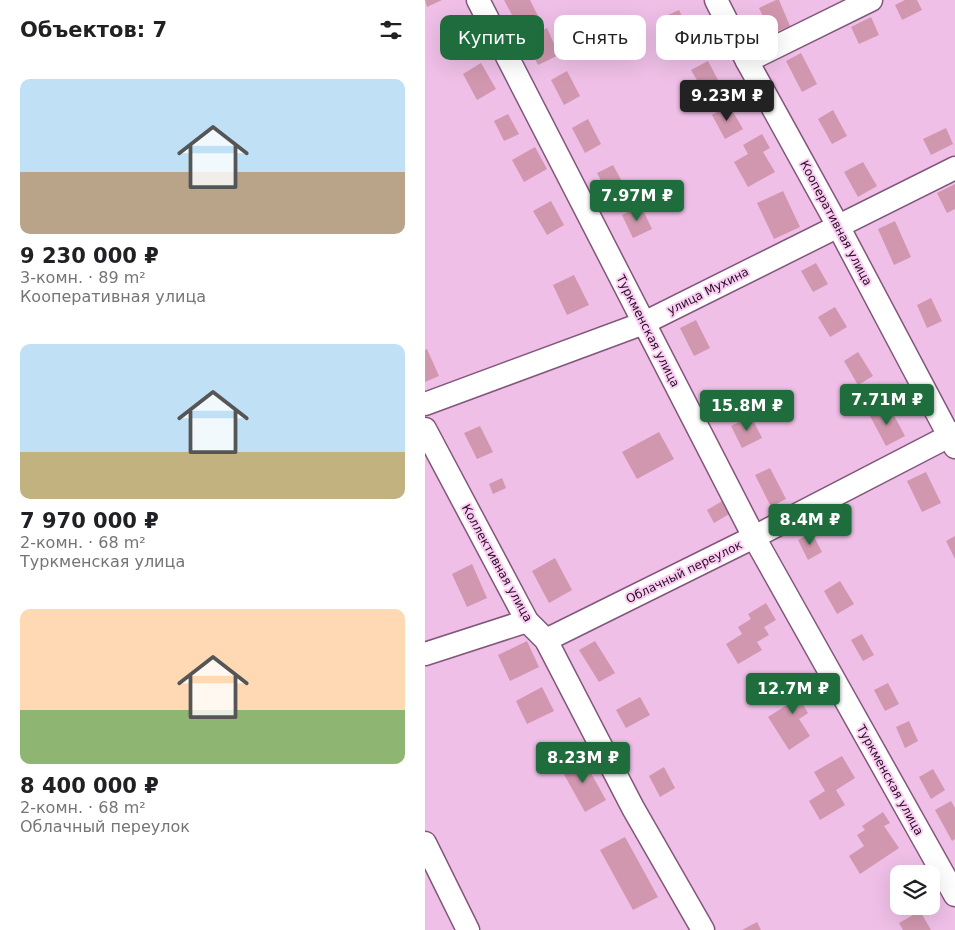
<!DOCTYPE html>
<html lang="ru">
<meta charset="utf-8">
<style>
body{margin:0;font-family:"DejaVu Sans",sans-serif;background:#f6f6f6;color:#202124;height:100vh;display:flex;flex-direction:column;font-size:19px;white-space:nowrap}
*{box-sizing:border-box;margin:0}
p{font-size:16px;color:#757577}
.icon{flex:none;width:28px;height:28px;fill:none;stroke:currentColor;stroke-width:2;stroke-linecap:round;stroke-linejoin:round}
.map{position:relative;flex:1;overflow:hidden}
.drawer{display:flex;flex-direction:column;background:#fff;width:425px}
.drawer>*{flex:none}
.banner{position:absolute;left:15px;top:15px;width:440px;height:45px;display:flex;gap:10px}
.fabs{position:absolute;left:465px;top:865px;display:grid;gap:10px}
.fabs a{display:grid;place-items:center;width:50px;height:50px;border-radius:10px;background:#fff;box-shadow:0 5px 20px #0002;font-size:25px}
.price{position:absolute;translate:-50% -42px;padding:0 11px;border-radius:5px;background:#1f6d3c;color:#fff;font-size:16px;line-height:32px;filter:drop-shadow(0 1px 2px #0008)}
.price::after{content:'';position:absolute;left:50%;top:30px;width:15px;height:11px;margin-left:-8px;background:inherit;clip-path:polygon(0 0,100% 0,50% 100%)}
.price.on{background:#222;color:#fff}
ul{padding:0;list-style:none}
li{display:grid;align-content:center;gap:10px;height:265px;padding:0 20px}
li span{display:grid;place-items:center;height:155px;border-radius:10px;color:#555}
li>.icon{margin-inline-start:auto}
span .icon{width:90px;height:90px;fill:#fffc;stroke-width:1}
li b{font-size:21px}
h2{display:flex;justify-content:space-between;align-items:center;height:60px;padding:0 20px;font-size:21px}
.pill{padding:0 18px;border-radius:10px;background:#fff;box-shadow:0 5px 20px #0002;font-size:18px;line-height:45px}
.pill.on{background:#1f6d3c;color:#fff}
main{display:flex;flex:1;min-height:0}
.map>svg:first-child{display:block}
.building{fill:#d197af}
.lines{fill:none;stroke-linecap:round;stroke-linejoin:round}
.minor-casing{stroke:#82577b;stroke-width:25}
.minor{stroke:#fff;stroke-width:22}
.labels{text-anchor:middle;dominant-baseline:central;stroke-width:4;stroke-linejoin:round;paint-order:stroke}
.street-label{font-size:12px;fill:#22111f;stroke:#fdccf4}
</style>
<main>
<section class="drawer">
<h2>Объектов: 7<svg class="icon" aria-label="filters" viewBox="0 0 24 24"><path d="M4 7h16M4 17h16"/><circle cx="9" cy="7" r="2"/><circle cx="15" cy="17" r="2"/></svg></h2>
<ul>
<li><span style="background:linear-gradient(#bfe0f5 60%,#b9a48a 0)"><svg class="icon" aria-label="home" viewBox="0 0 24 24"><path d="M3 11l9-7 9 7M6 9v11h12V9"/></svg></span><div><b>9 230 000 ₽</b><p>3-комн. · 89 m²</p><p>Кооперативная улица</p></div></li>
<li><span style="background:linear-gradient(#bfe0f5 70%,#c2b280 0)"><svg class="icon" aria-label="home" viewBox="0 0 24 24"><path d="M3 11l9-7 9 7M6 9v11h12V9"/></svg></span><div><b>7 970 000 ₽</b><p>2-комн. · 68 m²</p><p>Туркменская улица</p></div></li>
<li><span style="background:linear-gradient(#ffd9b3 65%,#8fb573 0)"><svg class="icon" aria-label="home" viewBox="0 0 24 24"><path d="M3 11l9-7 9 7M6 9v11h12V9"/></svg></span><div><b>8 400 000 ₽</b><p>2-комн. · 68 m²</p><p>Облачный переулок</p></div></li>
</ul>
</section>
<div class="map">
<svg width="530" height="930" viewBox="0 0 530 930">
<rect width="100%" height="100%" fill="#efbfe7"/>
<g class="building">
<polygon points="0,0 17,0 2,7"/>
<polygon points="79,0 105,0 113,16 93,26"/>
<polygon points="351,0 354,0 365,26 346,34 334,8"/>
<polygon points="480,0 492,0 497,10 477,20 470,5"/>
<polygon points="254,10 266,35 246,45 234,19"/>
<polygon points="446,17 454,35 434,44 426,27"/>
<polygon points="32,23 41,44 27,51 17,31"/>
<polygon points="122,28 134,55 113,65 100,39"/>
<polygon points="376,53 392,84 377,92 361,61"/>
<polygon points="283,61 293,80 277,89 266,70"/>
<polygon points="56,63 71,89 52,100 38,74"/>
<polygon points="142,71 155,96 139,105 126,80"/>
<polygon points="304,105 318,129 300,139 287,115"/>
<polygon points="408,110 422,136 407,144 393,119"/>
<polygon points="83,114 94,134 79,141 69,121"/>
<polygon points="163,119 176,144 160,153 147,128"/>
<polygon points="521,128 528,144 506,155 498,139"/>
<polygon points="337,134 345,148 338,152 350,172 323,187 309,162 323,154 318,145"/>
<polygon points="110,147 122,169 99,182 87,160"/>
<polygon points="438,162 452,186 433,197 419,172"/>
<polygon points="188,165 200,187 184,196 172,173"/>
<polygon points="530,184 530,209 522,213 512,193"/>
<polygon points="358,191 375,227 349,239 332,203"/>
<polygon points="126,201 139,225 122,235 108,211"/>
<polygon points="216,206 227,229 208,238 197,215"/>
<polygon points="470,221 486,257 469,265 453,229"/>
<polygon points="391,263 403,284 388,292 376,271"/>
<polygon points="149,275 164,305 142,315 128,285"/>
<polygon points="506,298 517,321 502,328 492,305"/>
<polygon points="410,307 422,327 405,337 393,317"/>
<polygon points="271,320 285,348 269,356 255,328"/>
<polygon points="2,349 14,376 0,382 0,350"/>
<polygon points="433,352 448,376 433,385 419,361"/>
<polygon points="464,406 480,436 461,446 445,416"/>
<polygon points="326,416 337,438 317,448 306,426"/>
<polygon points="55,426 68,452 52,459 39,433"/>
<polygon points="234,432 249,459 212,479 197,452"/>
<polygon points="345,468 361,499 346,507 330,475"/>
<polygon points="501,472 516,503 497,512 482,481"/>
<polygon points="77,478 81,488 68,494 64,484"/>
<polygon points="299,500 306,513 289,523 282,510"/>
<polygon points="387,533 397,552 383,560 373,540"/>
<polygon points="530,536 530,559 521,541"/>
<polygon points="130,558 147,590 124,603 107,571"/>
<polygon points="47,564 62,598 42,607 27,574"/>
<polygon points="415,581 429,604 412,614 399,591"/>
<polygon points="341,603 351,620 339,627 344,635 332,642 337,650 313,664 301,644 317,634 313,627 326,619 323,614"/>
<polygon points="437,634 449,655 438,661 426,640"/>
<polygon points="102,641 114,667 85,681 73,655"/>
<polygon points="170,641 190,673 174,682 154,650"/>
<polygon points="373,674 387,697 377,703 383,713 374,719 385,736 364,750 343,717 365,703 359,692 368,687 364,679"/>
<polygon points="463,683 474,704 460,711 449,690"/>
<polygon points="117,687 129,711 102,724 91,701"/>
<polygon points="215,697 225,715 201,728 191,710"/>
<polygon points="484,721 493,741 480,748 471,727"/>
<polygon points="417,756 430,778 411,790 420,805 395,820 384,801 400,791 389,772"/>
<polygon points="157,757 181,800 160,812 136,769"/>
<polygon points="239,767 250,788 235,797 224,776"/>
<polygon points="508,769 520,790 506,799 494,777"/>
<polygon points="526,801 530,808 530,839 527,841 510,810"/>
<polygon points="458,812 465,823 459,826 474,848 435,874 424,856 439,846 432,835 440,830 437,826"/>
<polygon points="200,837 233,897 208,910 175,850"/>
<polygon points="495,911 506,930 478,930 474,923"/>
<polygon points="332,922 336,930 317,930"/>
</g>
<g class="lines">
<defs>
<g id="minor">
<polyline points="53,0 329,537 530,895"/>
<polyline points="291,0 322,61 413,226 530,447"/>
<polyline points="322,61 446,0"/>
<polyline points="0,404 219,323 530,168"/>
<polyline points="0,429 102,621 121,640 208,808 278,930"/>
<polyline points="121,640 329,537 530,433"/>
<polyline points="0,654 102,621"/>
<polyline points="0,843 43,930"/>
</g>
</defs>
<use href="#minor" class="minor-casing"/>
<use href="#minor" class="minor"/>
</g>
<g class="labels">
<g class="street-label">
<text transform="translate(411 223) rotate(62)">Кооперативная улица</text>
<text transform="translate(283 291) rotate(-27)">улица Мухина</text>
<text transform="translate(223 331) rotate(63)">Туркменская улица</text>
<text transform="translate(72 563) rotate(61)">Коллективная улица</text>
<text transform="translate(259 572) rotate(-26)">Облачный переулок</text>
<text transform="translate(465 780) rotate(61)">Туркменская улица</text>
</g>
</g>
</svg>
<div class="fabs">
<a><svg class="icon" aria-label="layers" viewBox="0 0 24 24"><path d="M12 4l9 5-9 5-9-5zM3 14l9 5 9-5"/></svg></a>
</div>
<b class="price on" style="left:302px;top:122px">9.23M ₽</b>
<b class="price" style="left:212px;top:222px">7.97M ₽</b>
<b class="price" style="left:462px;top:426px">7.71M ₽</b>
<b class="price" style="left:322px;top:432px">15.8M ₽</b>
<b class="price" style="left:385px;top:546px">8.4M ₽</b>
<b class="price" style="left:368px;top:715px">12.7M ₽</b>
<b class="price" style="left:158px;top:784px">8.23M ₽</b>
<div class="banner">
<a class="pill on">Купить</a>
<a class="pill">Снять</a>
<a class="pill">Фильтры</a>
</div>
</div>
</main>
